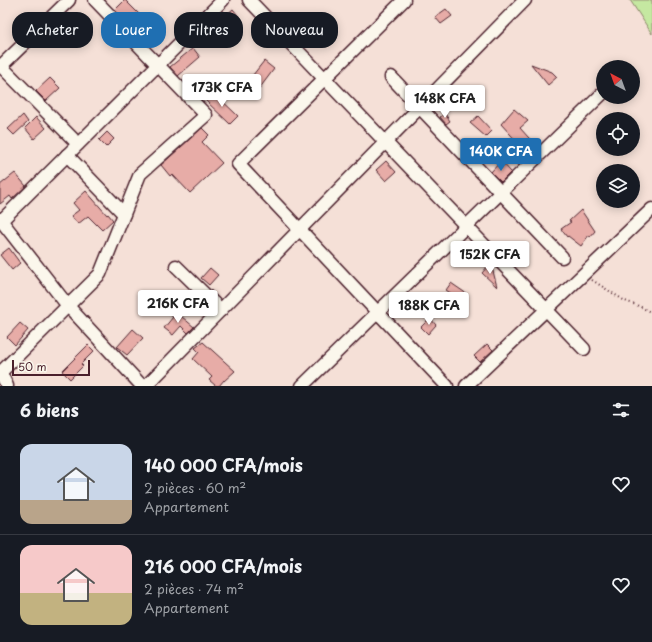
<!DOCTYPE html>
<html lang="fr">
<meta charset="utf-8">
<style>
body{margin:0;font-family:"Playpen Sans",sans-serif;background:#20242c;color:#f1f3f6;height:100vh;display:flex;flex-direction:column;font-size:15px;white-space:nowrap}
*{box-sizing:border-box;margin:0}
p{font-size:13px;color:#9ea1a6}
.icon{flex:none;width:22px;height:22px;fill:none;stroke:currentColor;stroke-width:2;stroke-linecap:round;stroke-linejoin:round}
.map{position:relative;height:386px;overflow:hidden}
.side{display:flex;flex-direction:column;background:#171b24;flex:1}
.side>*{flex:none}
.hud{position:absolute;left:12px;top:12px;width:400px;height:36px;display:flex;gap:8px}
.needle{width:26px;rotate:319deg}
.controls{position:absolute;left:596px;top:60px;display:grid;gap:8px}
.controls a{display:grid;place-items:center;width:44px;height:44px;border-radius:50%;background:#171b24;box-shadow:0 2px 10px #0003;font-size:20px}
.scale{position:absolute;left:12px;bottom:10px;width:78px;box-sizing:border-box;padding-left:4px;border:2px solid #4a1f2b;border-top:0;font-size:11px;line-height:14px;white-space:nowrap;color:#4a1f2b;-webkit-text-stroke:3px #fbf7ec;paint-order:stroke}
.price{position:absolute;translate:-50% -34px;padding:0 9px;border-radius:4px;background:#fff;color:#222;font-size:13px;line-height:26px;filter:drop-shadow(0 1px 2px #0008)}
.price::after{content:'';position:absolute;left:50%;top:24px;width:12px;height:9px;margin-left:-6px;background:inherit;clip-path:polygon(0 0,100% 0,50% 100%)}
.price.on{background:#1f6fb2;color:#fff}
ul{padding:0;list-style:none}
li{display:flex;align-items:center;gap:12px;height:100px;padding:0 20px}
li+li{border-top:1px solid #363941}
li span{display:grid;place-items:center;flex:none;width:112px;height:80px;border-radius:12px;color:#555}
li>.icon{margin-inline-start:auto}
span .icon{width:48px;height:48px;fill:#fffc;stroke-width:1}
li b{font-size:17px}
h2{display:flex;justify-content:space-between;align-items:center;height:48px;padding:0 20px;font-size:17px}
.pill{padding:0 14px;border-radius:16px;background:#171b24;box-shadow:0 2px 10px #0003;font-size:14px;line-height:36px}
.pill.on{background:#1f6fb2;color:#fff}
.map>svg:first-child{display:block}
.green{fill:#c5e8a1;stroke:#888466}
.building{fill:#e7aca7;stroke:#4a1f2b}
.lines{fill:none;stroke-linecap:round;stroke-linejoin:round}
.minor-casing{stroke:#4a1f2b;stroke-width:15}
.path{stroke:#4a1f2b;stroke-width:2;stroke-dasharray:1 3;stroke-linecap:butt}
.minor{stroke:#fbf7ec;stroke-width:12}
</style>
<div class="map">
<svg width="652" height="386" viewBox="0 0 652 386">
<rect width="100%" height="100%" fill="#f5e0d7"/>
<filter id="ink" filterUnits="userSpaceOnUse"><feTurbulence type="fractalNoise" baseFrequency=".025" numOctaves="2"/><feDisplacementMap in="SourceGraphic" scale="8" xChannelSelector="R" yChannelSelector="G"/><feConvolveMatrix kernelMatrix="1 2 1 2 8 2 1 2 1" color-interpolation-filters="sRGB"/></filter>
<g filter="url(#ink)">
<polygon class="green" points="630,0 652,0 652,34"/>
<g class="building">
<polygon points="125,0 143,18 135,26 125,17 124,19 115,10"/>
<polygon points="233,9 241,19 218,39 210,29"/>
<polygon points="446,9 452,16 441,24 435,17"/>
<polygon points="193,48 200,57 178,76 170,67"/>
<polygon points="264,61 274,69 256,93 245,85"/>
<polygon points="531,64 552,72 557,77 548,85"/>
<polygon points="50,78 60,88 46,101 36,91"/>
<polygon points="213,92 238,116 230,124 205,100"/>
<polygon points="514,109 528,121 520,128 537,147 531,153 521,142 519,144 501,124"/>
<polygon points="445,114 450,121 446,124 440,117"/>
<polygon points="23,115 28,122 14,135 8,129"/>
<polygon points="478,116 492,131 486,137 470,123"/>
<polygon points="36,117 46,128 34,139 25,128"/>
<polygon points="202,128 209,135 202,142 222,163 190,193 172,174 170,176 161,165"/>
<polygon points="107,132 114,139 106,147 99,140"/>
<polygon points="386,161 396,172 386,181 376,170"/>
<polygon points="501,161 511,172 501,182 491,172"/>
<polygon points="15,173 26,186 12,199 10,196 0,204 0,185"/>
<polygon points="86,191 107,215 108,214 113,220 102,230 88,216 78,224 71,216 79,210 73,203"/>
<polygon points="581,210 595,231 590,237 589,235 581,246 568,236 567,237 561,229 571,222 569,221"/>
<polygon points="9,248 20,263 12,270 0,255"/>
<polygon points="488,266 493,271 497,287 482,273"/>
<polygon points="210,268 218,275 209,285 201,278"/>
<polygon points="451,283 467,294 462,301 446,290"/>
<polygon points="175,311 194,327 188,333 181,326 173,335 164,328 173,317 171,315"/>
<polygon points="430,318 436,325 428,334 421,327"/>
<polygon points="20,323 28,330 15,345 7,337"/>
<polygon points="133,329 143,338 127,355 117,347"/>
<polygon points="203,342 235,371 224,381 224,380 219,386 216,386 209,380 212,377 193,359 199,352 195,348"/>
<polygon points="487,344 493,350 480,362 474,356"/>
<polygon points="88,345 94,351 81,364 83,366 70,379 62,371"/>
</g>
<g class="lines">
<defs>
<g id="minor">
<polyline points="249,0 584,349"/>
<polyline points="404,0 238,164 447,386"/>
<polyline points="0,65 78,144"/>
<polyline points="0,67 69,0"/>
<polyline points="391,77 562,257"/>
<polyline points="67,155 124,214"/>
<polyline points="0,219 68,306 142,386"/>
<polyline points="0,222 223,0"/>
<polyline points="176,266 221,310"/>
<polyline points="0,371 7,386"/>
<polyline points="0,373 100,274 140,174 206,115 95,0"/>
<polyline points="146,386 525,0"/>
<polyline points="302,386 603,93"/>
<polyline points="466,386 652,209"/>
</g>
</defs>
<use href="#minor" class="minor-casing"/>
<polyline class="path" points="592,280 625,301 639,306 652,313"/>
<use href="#minor" class="minor"/>
</g>
</g>
</svg>
<div class="controls">
<a><svg class="needle" viewBox="-14 -14 28 28"><path d="M0-13l5 13h-10z" fill="#e53935"/><path d="M0 13l5-13h-10z" fill="#9ea1a6"/></svg></a>
<a><svg class="icon" aria-label="locate" viewBox="0 0 24 24"><circle cx="12" cy="12" r="6"/><path d="M12 2v4M12 18v4M2 12h4M18 12h4"/></svg></a>
<a><svg class="icon" aria-label="layers" viewBox="0 0 24 24"><path d="M12 4l9 5-9 5-9-5zM3 14l9 5 9-5"/></svg></a>
</div>
<div class="scale">50 m</div>
<b class="price" style="left:222px;top:108px">173K CFA</b>
<b class="price" style="left:445px;top:119px">148K CFA</b>
<b class="price on" style="left:501px;top:172px">140K CFA</b>
<b class="price" style="left:490px;top:275px">152K CFA</b>
<b class="price" style="left:178px;top:324px">216K CFA</b>
<b class="price" style="left:429px;top:326px">188K CFA</b>
<div class="hud">
<a class="pill">Acheter</a>
<a class="pill on">Louer</a>
<a class="pill">Filtres</a>
<a class="pill">Nouveau</a>
</div>
</div>
<section class="side">
<h2>6 biens<svg class="icon" aria-label="filters" viewBox="0 0 24 24"><path d="M4 7h16M4 17h16"/><circle cx="9" cy="7" r="2"/><circle cx="15" cy="17" r="2"/></svg></h2>
<ul>
<li><span style="background:linear-gradient(#c9d6e8 70%,#b9a48a 0)"><svg class="icon" aria-label="home" viewBox="0 0 24 24"><path d="M3 11l9-7 9 7M6 9v11h12V9"/></svg></span><div><b>140 000 CFA/mois</b><p>2 pièces · 60 m²</p><p>Appartement</p></div><svg class="icon" aria-label="heart" viewBox="0 0 24 24"><path d="M12 20l-8-8c-3-5 5-10 8-4 3-6 11-1 8 4z"/></svg></li>
<li><span style="background:linear-gradient(#f6c9c9 60%,#c2b280 0)"><svg class="icon" aria-label="home" viewBox="0 0 24 24"><path d="M3 11l9-7 9 7M6 9v11h12V9"/></svg></span><div><b>216 000 CFA/mois</b><p>2 pièces · 74 m²</p><p>Appartement</p></div><svg class="icon" aria-label="heart" viewBox="0 0 24 24"><path d="M12 20l-8-8c-3-5 5-10 8-4 3-6 11-1 8 4z"/></svg></li>
</ul>
</section>
